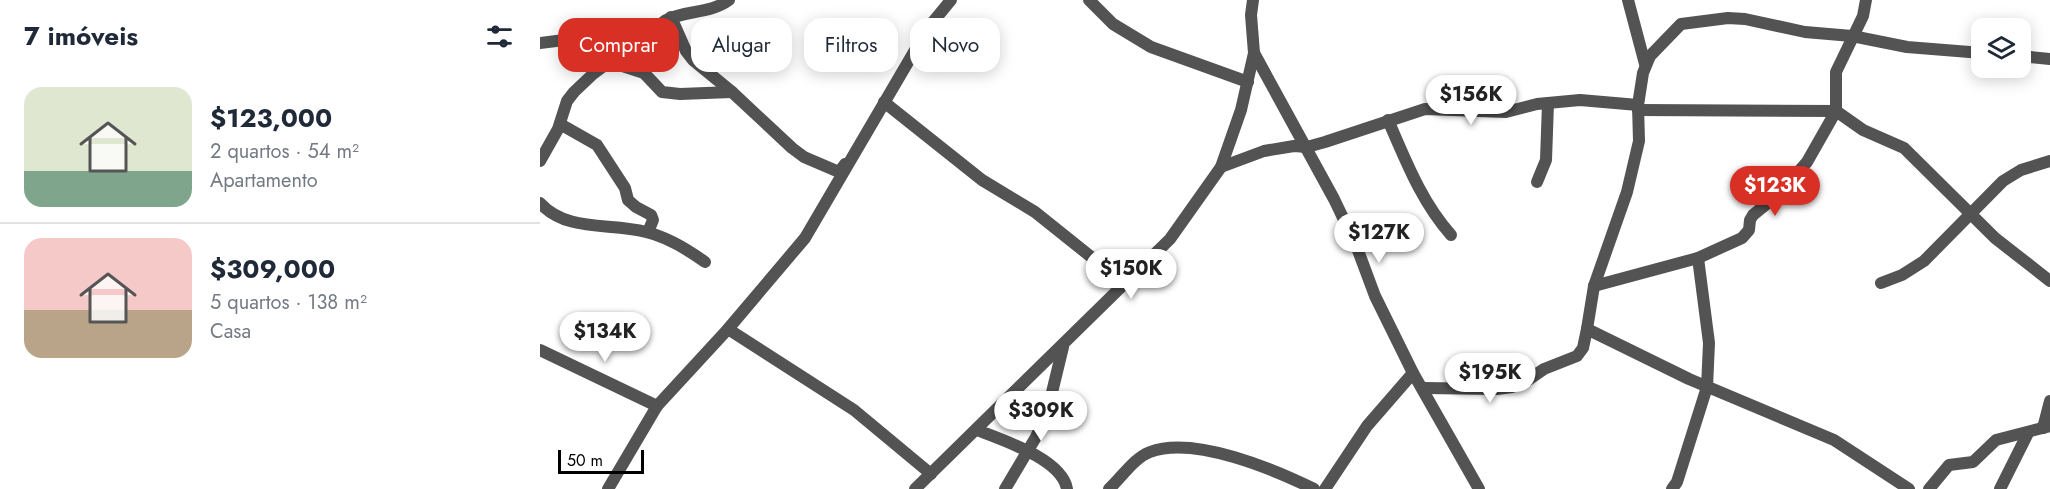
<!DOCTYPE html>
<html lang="pt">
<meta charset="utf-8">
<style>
body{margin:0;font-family:Jost,sans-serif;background:#f2f2f3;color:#1f2937;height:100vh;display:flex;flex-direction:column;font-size:22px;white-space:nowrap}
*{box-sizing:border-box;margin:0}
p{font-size:20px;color:#747a83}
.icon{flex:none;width:33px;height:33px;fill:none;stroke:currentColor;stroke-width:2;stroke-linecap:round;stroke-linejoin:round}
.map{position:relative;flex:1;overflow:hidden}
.drawer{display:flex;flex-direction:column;background:#fff;width:540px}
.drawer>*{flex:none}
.guide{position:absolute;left:18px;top:18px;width:570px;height:54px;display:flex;gap:12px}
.tools{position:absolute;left:1431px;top:18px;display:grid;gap:12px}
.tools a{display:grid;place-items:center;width:60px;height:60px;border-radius:12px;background:#fff;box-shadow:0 3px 15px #0003;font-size:30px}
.scale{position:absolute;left:18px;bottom:15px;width:86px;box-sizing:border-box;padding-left:6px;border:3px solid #000;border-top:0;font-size:16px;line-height:21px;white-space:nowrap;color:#000;-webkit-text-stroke:4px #fff;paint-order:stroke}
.price{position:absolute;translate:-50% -51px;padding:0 14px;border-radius:21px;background:#fff;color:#222;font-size:20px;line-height:39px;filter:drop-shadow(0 2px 3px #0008)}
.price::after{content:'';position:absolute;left:50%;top:36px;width:18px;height:14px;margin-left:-9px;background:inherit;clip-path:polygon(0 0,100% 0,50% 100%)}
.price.selected{background:#d93025;color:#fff}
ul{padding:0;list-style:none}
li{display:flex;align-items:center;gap:18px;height:150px;padding:0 24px}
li+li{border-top:2px solid #e0e1e3}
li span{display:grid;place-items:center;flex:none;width:168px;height:120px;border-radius:18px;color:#555}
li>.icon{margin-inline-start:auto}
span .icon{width:72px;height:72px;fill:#fffc;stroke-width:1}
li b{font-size:26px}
h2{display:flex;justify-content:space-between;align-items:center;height:72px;padding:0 24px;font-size:26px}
.pill{padding:0 21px;border-radius:18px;background:#fff;box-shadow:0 3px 15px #0003;font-size:21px;line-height:54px}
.pill.selected{background:#d93025;color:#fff}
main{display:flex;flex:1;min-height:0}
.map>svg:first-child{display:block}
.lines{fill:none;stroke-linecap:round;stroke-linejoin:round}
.street{stroke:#535353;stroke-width:12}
</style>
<main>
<section class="drawer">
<h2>7 imóveis<svg class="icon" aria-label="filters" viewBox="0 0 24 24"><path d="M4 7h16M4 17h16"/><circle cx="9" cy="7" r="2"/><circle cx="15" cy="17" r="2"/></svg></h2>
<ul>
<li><span style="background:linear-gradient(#dfe7d0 70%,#7fa58c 0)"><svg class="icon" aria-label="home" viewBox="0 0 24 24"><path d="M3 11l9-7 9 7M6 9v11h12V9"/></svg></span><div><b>$123,000</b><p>2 quartos · 54 m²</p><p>Apartamento</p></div></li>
<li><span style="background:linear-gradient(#f6c9c9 60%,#b9a48a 0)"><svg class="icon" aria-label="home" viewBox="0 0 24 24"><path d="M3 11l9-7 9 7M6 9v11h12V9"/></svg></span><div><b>$309,000</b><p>5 quartos · 138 m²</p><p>Casa</p></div></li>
</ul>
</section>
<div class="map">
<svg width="1510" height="489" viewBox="0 0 1510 489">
<rect width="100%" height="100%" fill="#fff"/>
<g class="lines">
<g class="street">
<polyline points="549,0 573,24 611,47 708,82"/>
<polyline points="1088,0 1105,64"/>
<polyline points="131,17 146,51 153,60 192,92 252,148 264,157 299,172 305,164"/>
<polyline points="0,43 32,39 70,62 104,73 122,92 140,94 192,92"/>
<polyline points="714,53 794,199 816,245 835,296 873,373 939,489"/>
<polyline points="1480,56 1510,59"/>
<polyline points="344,102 442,180 495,212 585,284"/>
<polyline points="1098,110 1296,111 1323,130 1364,148 1455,238 1510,281"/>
<path d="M848,120C866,161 881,201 911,235"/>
<polyline points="20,124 57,145 85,188 88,200 96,207 111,215 113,220 108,232"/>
<path d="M0,161L18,129L27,101L34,92L53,74L126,20C146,10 170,14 189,0"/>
<polyline points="681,167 724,151 754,146 767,147 785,142 885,109 966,112 997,104 1040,100 1098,105"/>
<polyline points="997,182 1006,160 1008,103"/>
<path d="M0,203C28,233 70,222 106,232C128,237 147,249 165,262"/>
<polyline points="1341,283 1362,275 1384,261 1463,181 1481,170 1510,161"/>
<polyline points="1054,286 1158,258 1202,238 1209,230 1210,220 1213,215 1240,193 1267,162 1296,111 1296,72 1323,16 1326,0"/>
<polyline points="188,329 314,410 391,474"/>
<polyline points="1047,329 1149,379 1294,440 1369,489"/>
<polyline points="0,350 117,406"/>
<polyline points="883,388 957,389 972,387 988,380 1004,369 1037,356 1043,348 1047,329 1054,286 1087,192 1099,141 1098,105 1103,73 1110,56 1141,24 1188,18 1205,19 1265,32 1312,36 1367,47 1442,53"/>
<polyline points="1503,428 1510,401"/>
<path d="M437,430C462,440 522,459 527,489"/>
<polyline points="68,489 117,406 188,329 265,238 388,28 411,0"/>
<polyline points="375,489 630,239 681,167 701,110 714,53 711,15 713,0"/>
<polyline points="465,489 496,437 507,413 523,347"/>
<path d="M569,489C582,477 594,458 610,452C654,435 735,470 774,489"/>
<polyline points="785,489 827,426 873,373"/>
<polyline points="1132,489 1137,482 1167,387 1169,343 1158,258"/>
<polyline points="1389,489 1409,465 1433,462 1456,440 1510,426"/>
<polyline points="1460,489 1488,433"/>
</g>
</g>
</svg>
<div class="tools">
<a><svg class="icon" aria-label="layers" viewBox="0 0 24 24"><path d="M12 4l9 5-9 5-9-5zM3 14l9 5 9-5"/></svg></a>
</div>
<div class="scale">50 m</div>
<b class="price" style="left:931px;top:126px">$156K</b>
<b class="price selected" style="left:1235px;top:217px">$123K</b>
<b class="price" style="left:839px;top:264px">$127K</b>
<b class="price" style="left:591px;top:300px">$150K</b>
<b class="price" style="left:65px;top:363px">$134K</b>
<b class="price" style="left:950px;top:404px">$195K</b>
<b class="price" style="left:501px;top:442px">$309K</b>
<div class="guide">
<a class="pill selected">Comprar</a>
<a class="pill">Alugar</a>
<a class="pill">Filtros</a>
<a class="pill">Novo</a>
</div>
</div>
</main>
